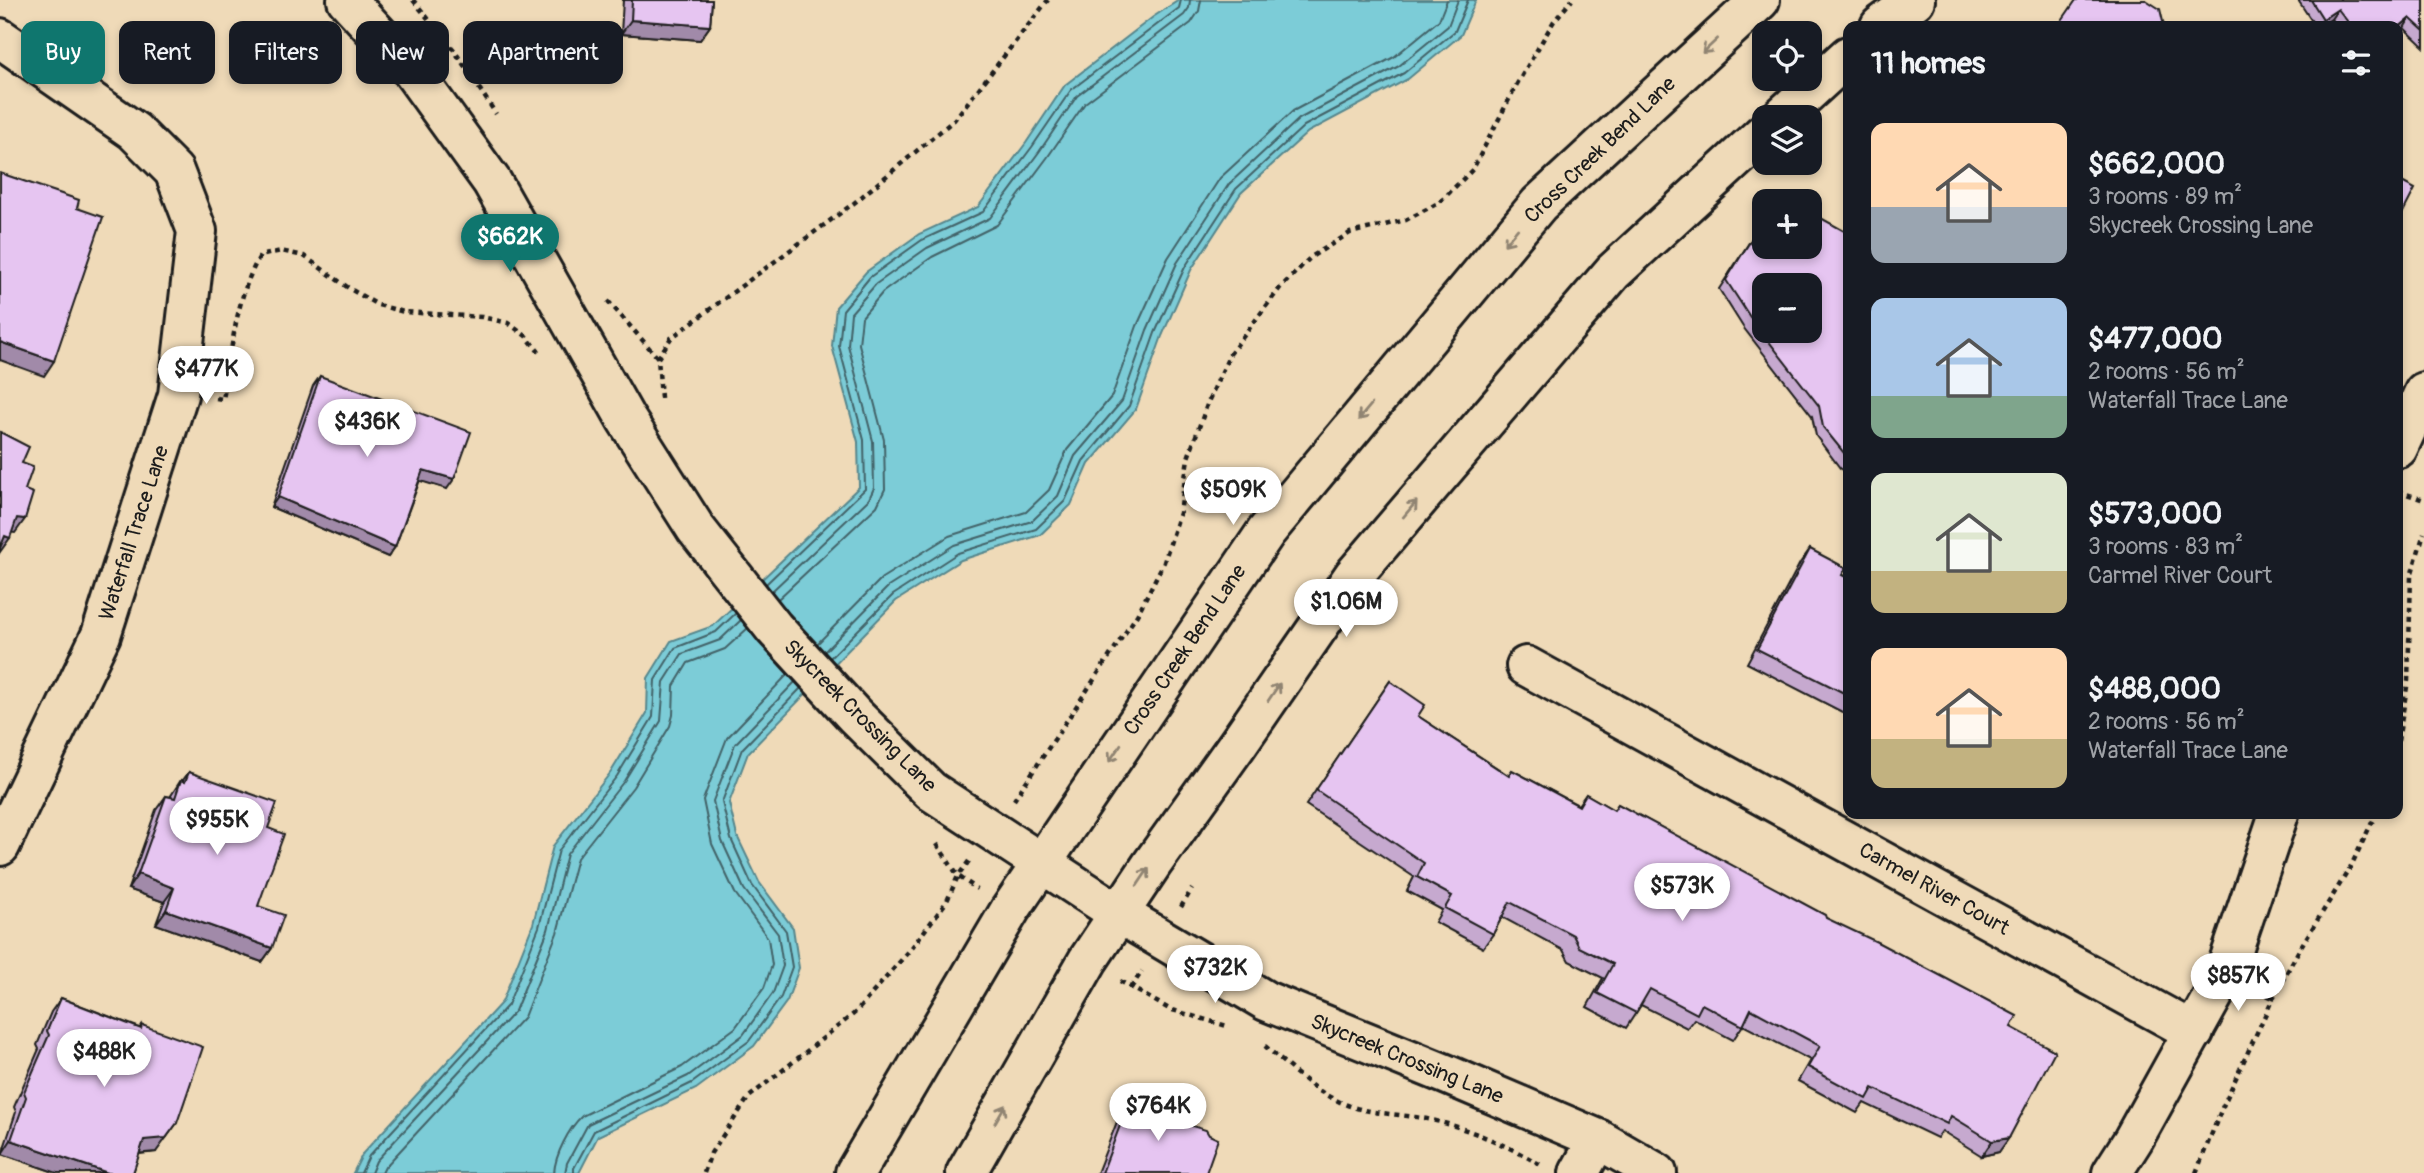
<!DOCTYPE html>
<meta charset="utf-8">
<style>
body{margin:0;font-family:Pangolin,sans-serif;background:#20242c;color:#f1f3f6;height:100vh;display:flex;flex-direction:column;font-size:26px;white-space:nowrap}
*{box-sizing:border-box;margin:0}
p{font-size:23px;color:#9ea1a6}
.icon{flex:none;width:38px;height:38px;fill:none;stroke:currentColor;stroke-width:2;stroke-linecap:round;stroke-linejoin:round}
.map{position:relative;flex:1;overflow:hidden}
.panel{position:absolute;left:1843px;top:21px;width:560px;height:798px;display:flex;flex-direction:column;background:#171b24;border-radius:14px;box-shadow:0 4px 10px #0003}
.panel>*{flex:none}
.hud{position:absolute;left:21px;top:21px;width:665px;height:63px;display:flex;gap:14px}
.fabs{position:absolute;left:1752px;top:21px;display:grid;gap:14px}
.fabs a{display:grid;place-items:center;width:70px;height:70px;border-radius:14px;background:#171b24;box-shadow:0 4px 10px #0003;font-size:35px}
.price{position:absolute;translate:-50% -60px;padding:0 16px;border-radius:24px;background:#fff;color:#222;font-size:23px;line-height:46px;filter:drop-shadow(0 2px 4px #0008)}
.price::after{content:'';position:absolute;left:50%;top:42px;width:21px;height:16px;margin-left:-10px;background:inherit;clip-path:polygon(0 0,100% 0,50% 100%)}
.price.active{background:#0f766e;color:#fff}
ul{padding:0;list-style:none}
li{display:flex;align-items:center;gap:21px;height:175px;padding:0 28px}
li span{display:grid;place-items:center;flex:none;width:196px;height:140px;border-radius:14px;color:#555}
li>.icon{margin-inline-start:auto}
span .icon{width:84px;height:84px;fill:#fffc;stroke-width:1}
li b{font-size:30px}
h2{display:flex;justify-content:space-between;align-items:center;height:84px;padding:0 28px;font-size:30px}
.chip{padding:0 24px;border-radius:14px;background:#171b24;box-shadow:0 4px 10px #0003;font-size:24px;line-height:63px}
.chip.active{background:#0f766e;color:#fff}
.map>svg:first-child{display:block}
.water{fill:#7cccd7;stroke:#56868c;stroke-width:2}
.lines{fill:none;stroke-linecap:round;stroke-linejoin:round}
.shore{stroke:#426267;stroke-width:2}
.minor-casing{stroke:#1c1c1c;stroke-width:44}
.major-casing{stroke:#1c1c1c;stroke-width:44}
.path{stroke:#1c1c1c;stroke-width:4.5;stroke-dasharray:5 5;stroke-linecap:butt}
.minor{stroke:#efdab8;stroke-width:38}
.major{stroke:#efdab8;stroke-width:38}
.wall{fill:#c6a9cf;stroke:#1c1c1c;stroke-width:2}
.shaded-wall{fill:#a18aa9;stroke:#1c1c1c;stroke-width:2}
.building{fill:#e6c5f1;stroke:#1c1c1c;stroke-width:2;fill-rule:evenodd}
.oneway{stroke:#908472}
.labels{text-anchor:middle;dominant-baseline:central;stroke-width:5;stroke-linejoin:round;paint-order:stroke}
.street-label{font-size:21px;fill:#1c1c1c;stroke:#efdab8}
</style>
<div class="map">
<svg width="2424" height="1173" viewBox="0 0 2424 1173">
<rect width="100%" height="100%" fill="#efdab8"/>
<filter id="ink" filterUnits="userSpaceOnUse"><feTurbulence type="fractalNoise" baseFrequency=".0143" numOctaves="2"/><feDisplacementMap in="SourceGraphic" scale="14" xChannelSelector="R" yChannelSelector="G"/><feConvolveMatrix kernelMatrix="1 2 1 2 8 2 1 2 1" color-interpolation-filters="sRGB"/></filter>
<g filter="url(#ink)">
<polygon class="water" points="1179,0 1476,0 1461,35 1408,79 1308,132 1241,193 1191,270 1162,336 1136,409 1089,464 1071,505 1040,535 961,560 896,601 748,753 729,803 737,836 759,882 793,928 799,968 787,1001 754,1046 696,1089 598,1136 579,1173 353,1173 363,1153 502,1002 533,924 553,846 611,772 647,713 648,678 671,641 713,626 859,487 858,442 832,346 836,307 866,272 919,234 978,207 1026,143 1065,85 1153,17"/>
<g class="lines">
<g class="shore">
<polyline points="766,584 865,489 864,440 839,346 843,310 870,277 922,240 983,212 1032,147 1071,90 1179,8 1181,0"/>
<polyline points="772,591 869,499 874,488 873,441 848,345 851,313 876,284 927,248 990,218 1039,152 1077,96 1184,15 1189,8 1190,0"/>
<polyline points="778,599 877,506 885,489 884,440 859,344 862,317 883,292 932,257 997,225 1047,158 1085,103 1191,23 1199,11 1201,0"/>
<polyline points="817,644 882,578 949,536 1026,512 1049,490 1067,450 1112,396 1137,326 1168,258 1220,178 1293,111 1394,57 1439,20 1447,0"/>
<polyline points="824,652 888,587 954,545 1032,521 1058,496 1075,456 1122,401 1147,330 1177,263 1229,184 1299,119 1399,66 1448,26 1458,0"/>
<polyline points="830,658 893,595 958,553 1036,529 1065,501 1083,461 1129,406 1155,333 1185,267 1236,189 1304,126 1404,73 1455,31 1468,0"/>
<polyline points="361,1173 369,1156 508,1005 539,927 559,850 617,776 653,717 655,680 675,648 716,632 736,613"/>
<polyline points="371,1173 376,1161 515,1011 548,930 567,854 624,781 661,721 664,682 682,654 720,640 741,620"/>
<polyline points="382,1173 385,1167 524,1017 557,933 577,858 633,787 670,726 673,715 674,686 688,663 725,649 748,628"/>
<path d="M554,1173C555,1155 569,1128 582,1116L682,1067L735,1028L764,988L772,965L768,938L735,893L712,844L703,800L727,738L788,674"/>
<polyline points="565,1173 567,1163 588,1124 688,1076 743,1035 773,993 783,966 778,934 744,889 722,841 713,801 735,744 795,682"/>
<polyline points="574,1173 574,1168 594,1131 692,1083 749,1041 781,997 792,967 786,931 752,885 731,839 722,802 742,749 801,688"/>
</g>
<defs>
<g id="minor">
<polyline points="347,0 412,71 492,182 626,419 696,529 774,628 854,715 931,791 1118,913 1266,1001 1448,1075 1598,1139 1657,1173"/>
<polyline points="0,38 134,131 174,171 197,231 178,395 101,635 0,846"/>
<polyline points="2398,448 2424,392"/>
<polyline points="1526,666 2194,1032"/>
<polyline points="1579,1173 1598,1139"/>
<polyline points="2112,1173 2133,1140 2224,976 2279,814"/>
</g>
<g id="major">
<polyline points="1880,26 1915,0"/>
<polyline points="1781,117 1848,56"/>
<polyline points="855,1173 1010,910 1266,532 1539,204 1760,0"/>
<polyline points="966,1173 1088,960 1152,864 1237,745 1354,575 1613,272 1764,133"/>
</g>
</defs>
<use href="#minor" class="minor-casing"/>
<use href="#major" class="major-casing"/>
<g class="path">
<polyline points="413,0 454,50 496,114"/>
<polyline points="608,301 658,358"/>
<path d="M216,398L223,399C232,351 235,298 260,256L281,251L304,256L350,289L378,305L404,312L482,317L508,323L526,336L539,352"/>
<polyline points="661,398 658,358 671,338 854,203 954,120 1048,0"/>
<polyline points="2398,491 2424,500"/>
<polyline points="2398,741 2408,681 2411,576 2424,533"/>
<polyline points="1014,800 1137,615 1164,562 1180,513 1188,458 1208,402 1230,354 1280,288 1311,257 1350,233 1406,220 1440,202 1473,169 1517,84 1554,21 1572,0"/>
<polyline points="937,844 958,876 977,889"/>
<polyline points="1181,907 1192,889"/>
<polyline points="1120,981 1169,1009 1227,1026"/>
<polyline points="1131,988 1142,971"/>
<polyline points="2258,991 2273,998"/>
<path d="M1265,1046C1288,1066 1311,1089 1338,1101C1366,1115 1397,1113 1427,1119C1466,1127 1507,1145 1541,1165"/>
<polyline points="704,1173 711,1153 749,1097 856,1012 910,950 947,901 958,876 969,861"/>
<polyline points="2196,1173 2222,1108 2273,998 2300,948 2350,868 2376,814"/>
</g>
<use href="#minor" class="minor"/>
<use href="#major" class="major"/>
</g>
<g class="wall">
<polygon points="623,0 712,0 710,26 700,40 621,34"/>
<polygon points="2298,0 2424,0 2424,47 2404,28 2398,26 2337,26 2331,19 2320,26 2315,26"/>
<polygon points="1756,232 1848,233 1848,473 1840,468 1816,436 1812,416 1743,327 1719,289"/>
<polygon points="320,376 447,489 420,480 395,547 388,557 271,507 313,386"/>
<polygon points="1810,549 1842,575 1848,578 1848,715 1747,663 1800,563"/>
<polygon points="1390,681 1418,716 1508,775 1512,770 1578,805 1586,794 1614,810 1618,804 1826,918 2011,1027 1999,1152 1982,1156 1942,1131 1937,1138 1864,1103 1857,1113 1798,1081 1810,1060 1743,1025 1733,1040 1694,1019 1687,1028 1641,1005 1626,1028 1587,1007 1603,978 1569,961 1563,950 1502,917 1493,934 1483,948 1435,922 1442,910 1407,891 1414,877 1306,805"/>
<polygon points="189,772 268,828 258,906 272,948 262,962 156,924 164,902 128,889 156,810 166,796 170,797 181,780 183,780"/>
<polygon points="61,998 140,1028 142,1025 156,1152 139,1154 133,1173 57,1173 2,1154 16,1112 14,1107 39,1049 37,1045 51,1012"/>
<polygon points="1132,1094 1162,1117 1206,1173 1097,1173 1122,1109"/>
</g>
<g class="shaded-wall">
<polygon points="2338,9 2331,19 2320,26 2318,26 2323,19"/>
<polygon points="2410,18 2404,28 2398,32 2398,28"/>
<polygon points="631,20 710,26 700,40 621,34"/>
<polygon points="0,342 54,361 44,376 0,360"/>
<polygon points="423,470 454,479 447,489 417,480"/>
<polygon points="278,497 395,547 388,557 271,507"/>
<polygon points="17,518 25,519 15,533 7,532"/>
<polygon points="5,536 10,538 0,552 0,543"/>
<polygon points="138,874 174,888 164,902 128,889"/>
<polygon points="166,910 272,948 262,962 156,924"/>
<polygon points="177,1123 156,1152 134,1154 144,1140"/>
<polygon points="2009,1138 1999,1152 1982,1156 1992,1141"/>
<polygon points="11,1140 108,1173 57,1173 2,1154"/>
</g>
<g class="building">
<polygon points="632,0 712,0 710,26 631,20"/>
<polygon points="2076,0 2146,0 2160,9 2164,26 2058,26"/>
<polygon points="2311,0 2424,0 2424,31 2410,18 2398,28 2398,26 2351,26 2338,9 2323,19"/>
<polygon points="0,173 79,200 77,208 103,217 54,361 0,342"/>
<polygon points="2398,180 2415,189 2398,222"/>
<path d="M1810,212L1848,233V458L1823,427L1819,406L1750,317L1726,280L1756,232L1764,226V247H1810ZM1764,285H1810V331H1764Z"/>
<polygon points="320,376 471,432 454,479 423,470 395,547 278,497"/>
<polygon points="0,432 29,447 22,463 33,467 25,490 33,493 25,519 17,518 10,538 5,536 0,548"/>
<polygon points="1810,549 1846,568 1842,575 1848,578 1848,695 1757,649"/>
<polygon points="1390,681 1425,705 1418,716 1509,776 1512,770 1579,806 1586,794 1614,810 1618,804 1825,915 1826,918 1877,942 2017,1016 2011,1027 2055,1051 2009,1138 1992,1141 1951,1116 1947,1124 1873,1088 1867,1099 1808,1067 1820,1046 1751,1009 1743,1026 1702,1004 1697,1014 1650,989 1636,1013 1597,993 1613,964 1579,947 1573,935 1510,902 1493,934 1445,908 1452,896 1417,877 1424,863 1316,790"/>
<polygon points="189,772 277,803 268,828 284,834 258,906 284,915 272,948 166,910 174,888 138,874 166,796 175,798 181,780 185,782"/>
<polygon points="61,998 141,1029 142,1025 203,1047 177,1123 166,1138 144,1140 133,1173 108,1173 11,1140 26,1097 24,1092 49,1035 47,1031"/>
<polygon points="1132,1094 1166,1107 1162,1117 1206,1130 1209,1135 1218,1139 1206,1173 1102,1173"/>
</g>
<defs><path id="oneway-shaft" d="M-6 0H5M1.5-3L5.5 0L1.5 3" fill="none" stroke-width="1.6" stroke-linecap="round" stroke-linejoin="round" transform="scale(1.75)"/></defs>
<g class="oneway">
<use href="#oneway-shaft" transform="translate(1710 46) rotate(137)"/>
<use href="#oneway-shaft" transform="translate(1511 237) rotate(130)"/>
<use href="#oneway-shaft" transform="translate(1365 412) rotate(130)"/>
<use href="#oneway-shaft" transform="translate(1410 509) rotate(-50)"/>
<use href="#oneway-shaft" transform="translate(1274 692) rotate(-56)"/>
<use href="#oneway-shaft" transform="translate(1115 753) rotate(124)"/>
<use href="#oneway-shaft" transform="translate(1143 877) rotate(-56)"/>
<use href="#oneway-shaft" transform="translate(1000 1114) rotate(-60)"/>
</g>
</g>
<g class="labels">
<g class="street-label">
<text transform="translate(1600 150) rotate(-44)">Cross Creek Bend Lane</text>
<text transform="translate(134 533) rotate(-72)">Waterfall Trace Lane</text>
<text transform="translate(1185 650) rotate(-56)">Cross Creek Bend Lane</text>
<text transform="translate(860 716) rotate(45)">Skycreek Crossing Lane</text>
<text transform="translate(1934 889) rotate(29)">Carmel River Court</text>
<text transform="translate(1407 1059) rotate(22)">Skycreek Crossing Lane</text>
</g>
</g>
</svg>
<div class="fabs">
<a><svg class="icon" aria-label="locate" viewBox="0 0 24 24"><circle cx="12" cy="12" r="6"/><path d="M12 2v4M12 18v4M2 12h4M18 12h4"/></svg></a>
<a><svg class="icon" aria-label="layers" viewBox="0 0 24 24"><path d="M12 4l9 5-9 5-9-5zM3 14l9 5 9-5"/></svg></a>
<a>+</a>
<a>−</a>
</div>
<b class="price active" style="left:510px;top:274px">$662K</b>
<b class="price" style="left:206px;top:406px">$477K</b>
<b class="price" style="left:367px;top:459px">$436K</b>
<b class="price" style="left:1233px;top:527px">$509K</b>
<b class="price" style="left:1346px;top:639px">$1.06M</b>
<b class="price" style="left:217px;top:857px">$955K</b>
<b class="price" style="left:1682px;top:923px">$573K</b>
<b class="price" style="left:1215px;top:1005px">$732K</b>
<b class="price" style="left:2238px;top:1013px">$857K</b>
<b class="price" style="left:104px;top:1089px">$488K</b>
<b class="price" style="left:1158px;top:1143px">$764K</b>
<div class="hud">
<a class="chip active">Buy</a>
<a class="chip">Rent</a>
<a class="chip">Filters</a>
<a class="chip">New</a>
<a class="chip">Apartment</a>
</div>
<section class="panel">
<h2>11 homes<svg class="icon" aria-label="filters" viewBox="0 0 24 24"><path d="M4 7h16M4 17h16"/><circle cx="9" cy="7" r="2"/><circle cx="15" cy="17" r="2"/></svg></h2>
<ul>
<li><span style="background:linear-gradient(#ffd9b3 60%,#9aa5b1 0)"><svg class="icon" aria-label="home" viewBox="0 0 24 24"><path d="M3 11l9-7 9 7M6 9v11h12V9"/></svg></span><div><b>$662,000</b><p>3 rooms · 89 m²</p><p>Skycreek Crossing Lane</p></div></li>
<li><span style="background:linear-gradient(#a9c7e8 70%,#7fa58c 0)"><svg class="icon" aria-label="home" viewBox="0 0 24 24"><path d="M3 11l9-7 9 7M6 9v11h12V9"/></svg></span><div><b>$477,000</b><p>2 rooms · 56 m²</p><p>Waterfall Trace Lane</p></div></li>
<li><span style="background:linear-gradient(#dfe7d0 70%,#c2b280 0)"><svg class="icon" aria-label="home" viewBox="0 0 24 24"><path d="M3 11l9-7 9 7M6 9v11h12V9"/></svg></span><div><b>$573,000</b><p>3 rooms · 83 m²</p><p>Carmel River Court</p></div></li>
<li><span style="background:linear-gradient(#ffd9b3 65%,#c2b280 0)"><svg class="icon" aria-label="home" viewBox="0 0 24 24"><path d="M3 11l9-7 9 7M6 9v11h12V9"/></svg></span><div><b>$488,000</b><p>2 rooms · 56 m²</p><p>Waterfall Trace Lane</p></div></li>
</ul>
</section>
</div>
